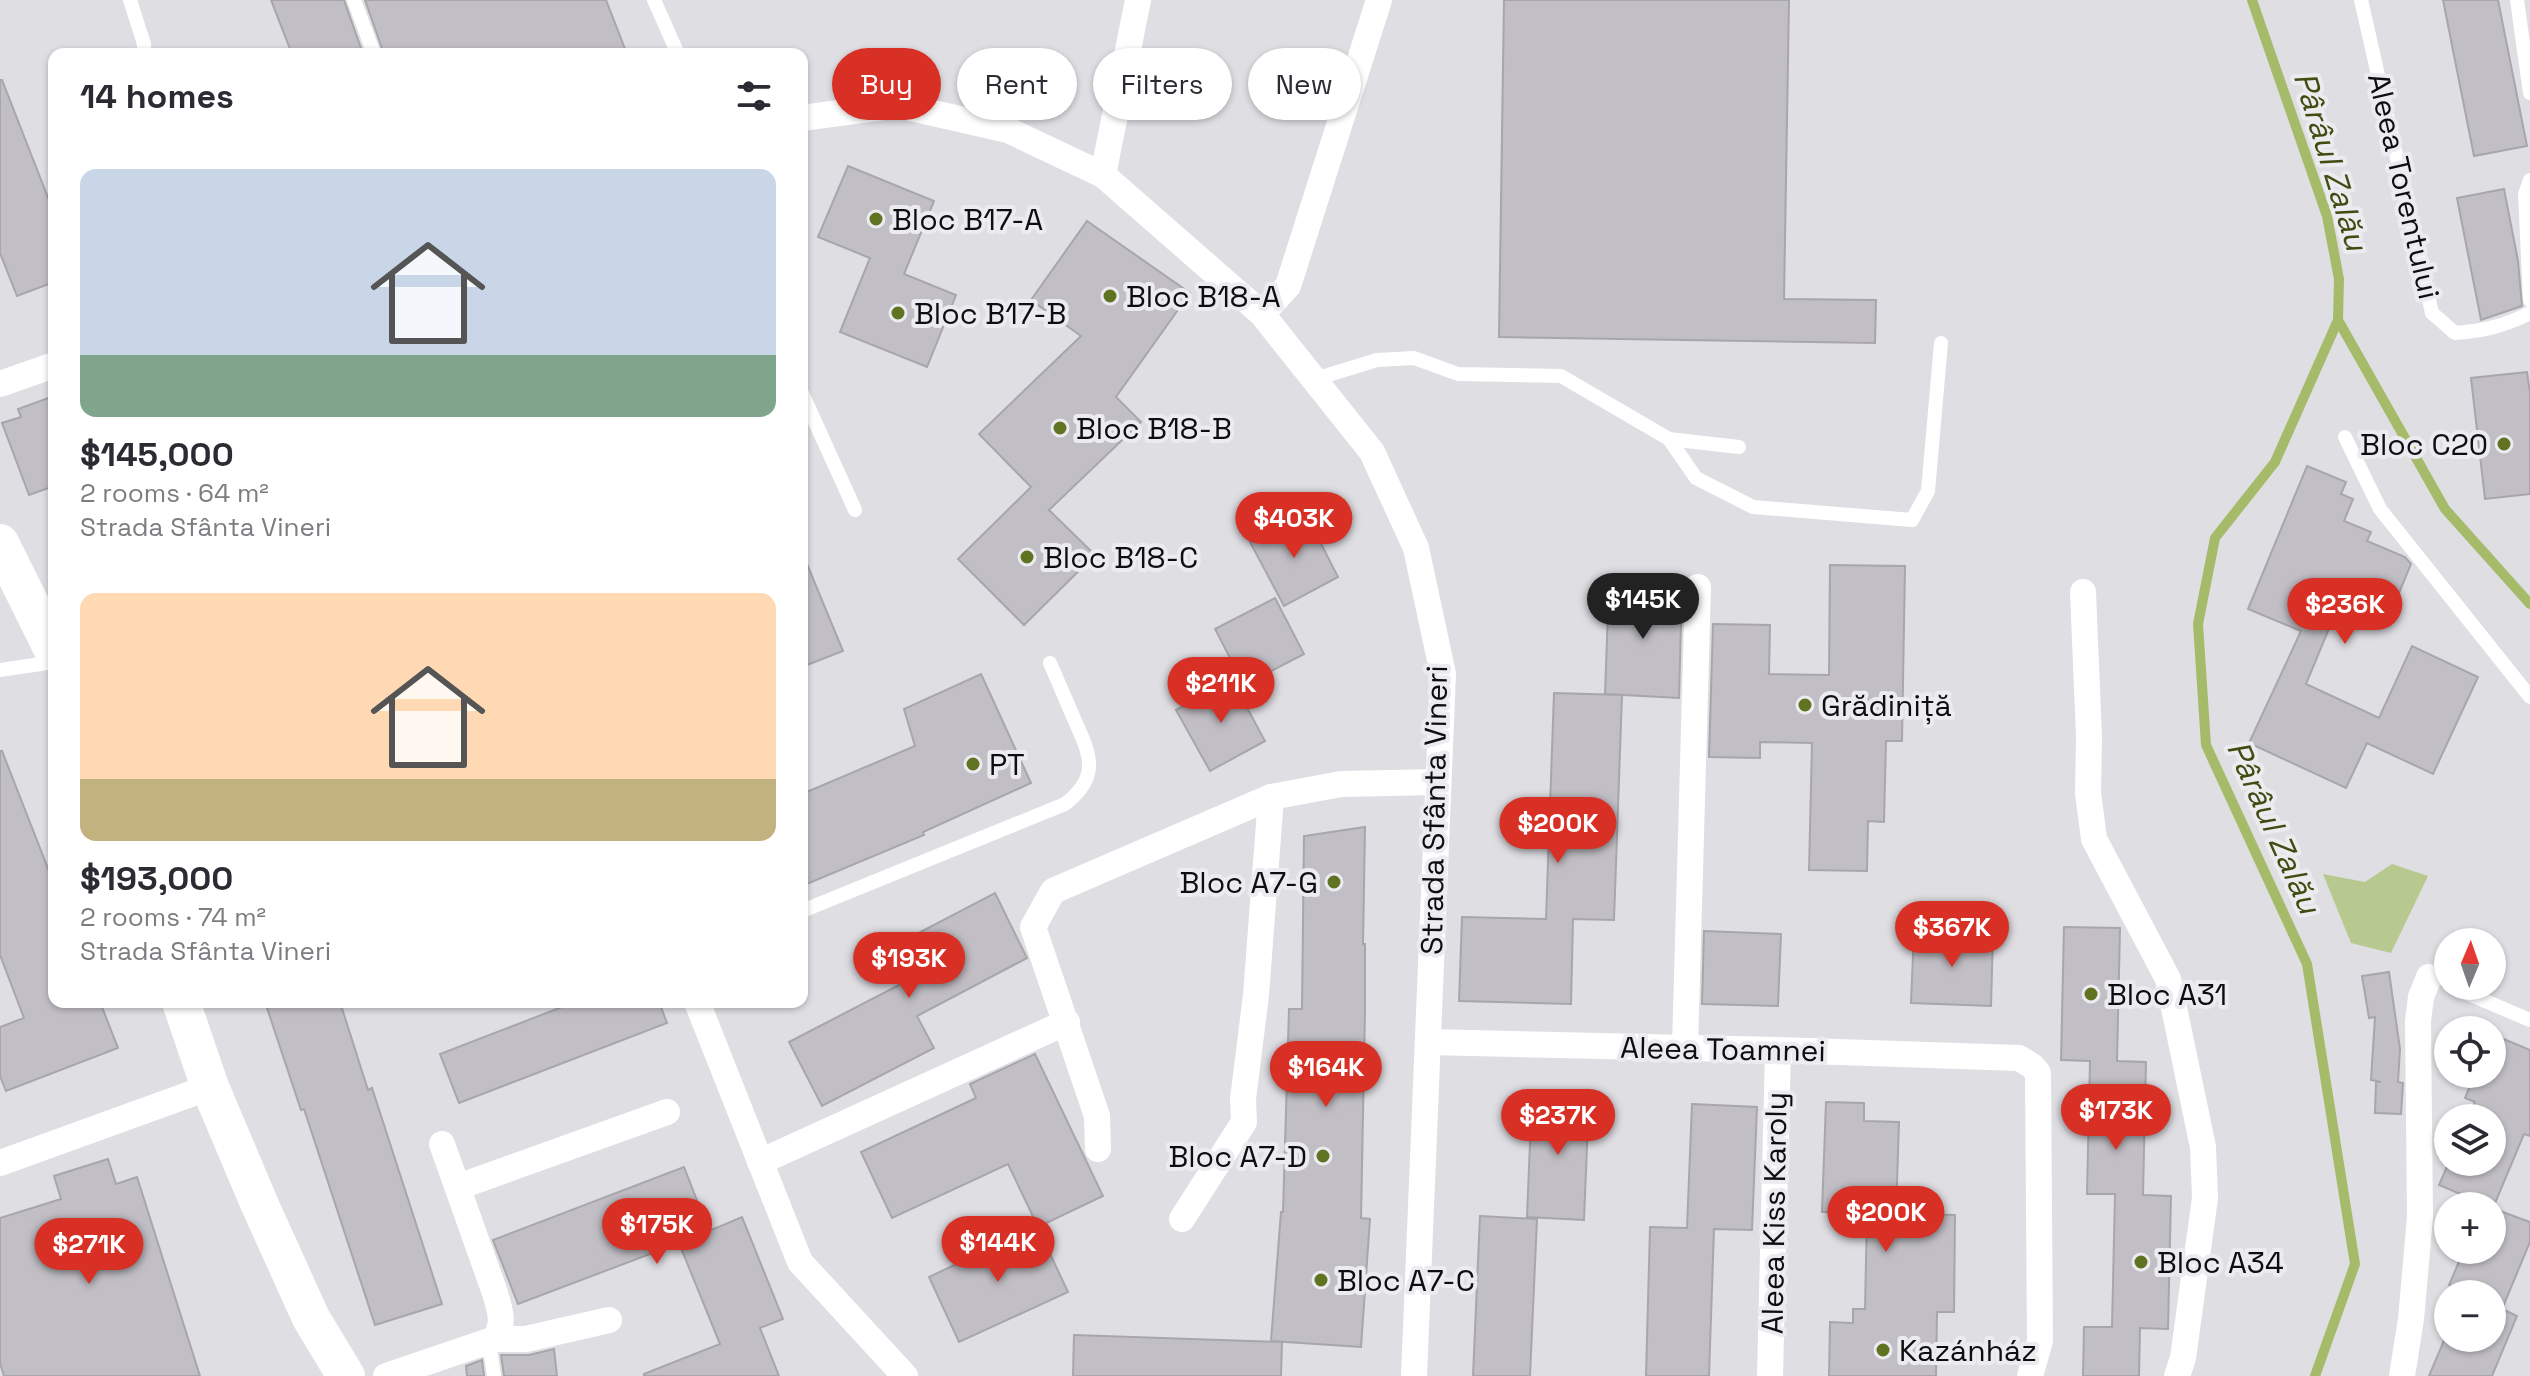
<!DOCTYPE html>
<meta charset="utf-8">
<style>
body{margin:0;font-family:"Space Grotesk",sans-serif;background:#f7f7f7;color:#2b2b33;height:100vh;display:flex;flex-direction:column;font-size:30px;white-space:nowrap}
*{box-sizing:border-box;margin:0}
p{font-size:26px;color:#7c7c81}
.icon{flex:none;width:44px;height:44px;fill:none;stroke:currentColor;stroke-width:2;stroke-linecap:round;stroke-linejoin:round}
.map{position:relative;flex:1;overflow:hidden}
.side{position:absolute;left:48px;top:48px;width:760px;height:960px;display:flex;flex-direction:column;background:#fff;border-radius:16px;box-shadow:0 2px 6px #0004}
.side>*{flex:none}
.top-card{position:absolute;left:832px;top:48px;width:760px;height:72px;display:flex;gap:16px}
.needle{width:52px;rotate:2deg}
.controls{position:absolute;left:2434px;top:928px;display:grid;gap:16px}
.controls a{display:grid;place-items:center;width:72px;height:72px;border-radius:50%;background:#fff;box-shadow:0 2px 6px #0004;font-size:40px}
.price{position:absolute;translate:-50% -68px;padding:0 18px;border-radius:28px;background:#d93025;color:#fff;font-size:26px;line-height:52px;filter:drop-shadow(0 2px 4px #0008)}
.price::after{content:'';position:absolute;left:50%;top:48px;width:24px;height:18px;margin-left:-12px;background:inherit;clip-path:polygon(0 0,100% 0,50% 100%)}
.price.on{background:#222;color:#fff}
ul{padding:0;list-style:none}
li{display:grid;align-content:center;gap:16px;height:424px;padding:0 32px}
li span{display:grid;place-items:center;height:248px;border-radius:16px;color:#555}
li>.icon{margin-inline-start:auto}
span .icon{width:144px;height:144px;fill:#fffc;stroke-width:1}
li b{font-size:34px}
h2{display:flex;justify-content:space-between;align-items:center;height:96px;padding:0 32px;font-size:34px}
.tag{padding:0 28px;border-radius:36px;background:#fff;box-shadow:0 2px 6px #0004;font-size:28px;line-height:72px}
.tag.on{background:#d93025;color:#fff}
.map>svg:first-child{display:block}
.green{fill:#b7c98f}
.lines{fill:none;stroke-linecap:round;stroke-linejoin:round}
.stream{stroke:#a5bb6a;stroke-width:10}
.building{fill:#c1bfc5;stroke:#a7a6ab;stroke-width:2}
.lane{stroke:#fff;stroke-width:14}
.street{stroke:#fff;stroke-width:26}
.secondary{stroke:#fff;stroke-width:38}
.poi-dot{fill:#607322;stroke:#ecebf0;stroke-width:3}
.labels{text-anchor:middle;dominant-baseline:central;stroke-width:8;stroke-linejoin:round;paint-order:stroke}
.street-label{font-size:30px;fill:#0e0e10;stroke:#ecebf0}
.poi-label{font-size:30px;fill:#0e0e10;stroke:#ecebf0;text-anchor:start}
.water-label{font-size:32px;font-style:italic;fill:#404d12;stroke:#ecebf0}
</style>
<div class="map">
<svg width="2530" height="1376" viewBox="0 0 2530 1376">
<rect width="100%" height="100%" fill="#dfdee3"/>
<polygon class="green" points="2392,864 2428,876 2391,953 2351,943 2323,874 2365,882"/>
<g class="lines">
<g class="stream">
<polyline points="2252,0 2327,216 2339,279 2338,320 2275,462 2215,538 2198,624 2206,745 2307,964 2355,1264 2315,1376"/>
<polyline points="2338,320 2445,509 2530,604"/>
</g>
</g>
<g class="building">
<polygon points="271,0 344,0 363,54 292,54"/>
<polygon points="365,0 606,0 627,54 384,54"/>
<polygon points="1504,0 1789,0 1784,299 1876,300 1875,343 1499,337"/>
<polygon points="2443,0 2498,0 2527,146 2474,156"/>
<polygon points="0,80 2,80 54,213 54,282 17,296 0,253"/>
<polygon points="848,166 934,201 904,274 956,295 927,367 840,332 870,258 818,237"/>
<polygon points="2504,189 2518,261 2522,306 2481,320 2457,198"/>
<polygon points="1087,221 1190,293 1116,397 1141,422 1049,510 1095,555 1024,625 958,559 1031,487 979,434 1081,336 1031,300"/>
<polygon points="2527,372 2530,393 2530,494 2485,499 2471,378"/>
<polygon points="54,396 54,486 29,495 2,423 21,417 18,409"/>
<polygon points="2307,466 2346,482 2341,494 2353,499 2344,521 2371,532 2367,541 2405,557 2411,564 2392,610 2345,590 2306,684 2379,718 2412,646 2478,677 2433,774 2367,743 2346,788 2249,743 2301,631 2248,609"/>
<polygon points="1306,514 1338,577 1284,606 1250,542"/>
<polygon points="802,552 843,651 802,667"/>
<polygon points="1830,565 1905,566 1902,741 1886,741 1884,822 1868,821 1867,871 1809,870 1812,743 1760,742 1760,758 1709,757 1713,624 1770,625 1769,674 1829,675"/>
<polygon points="1609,583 1677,585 1676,623 1681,623 1679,698 1605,694"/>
<polygon points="1275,598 1304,654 1244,685 1215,629"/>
<polygon points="981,674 1031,783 923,832 924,835 802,886 802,794 915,746 904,709"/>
<polygon points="1232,680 1265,741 1210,771 1176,710"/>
<polygon points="1554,693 1622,695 1614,920 1573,919 1571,1004 1459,1001 1462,917 1546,919"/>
<polygon points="0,751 2,751 54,884 54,1002 100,1002 118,1048 6,1091 0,1076 0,1027 24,1018 0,955"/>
<polygon points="1365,827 1363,944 1365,944 1365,1011 1361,1218 1370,1219 1361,1347 1271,1341 1281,1212 1283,1212 1289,1009 1302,1009 1304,836"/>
<polygon points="995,893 1027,958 917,1016 934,1048 822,1106 789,1042 901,984 884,951"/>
<polygon points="2064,927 2120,928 2117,1061 2146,1062 2143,1195 2171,1196 2168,1329 2140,1328 2139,1376 2083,1376 2084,1327 2112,1327 2115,1194 2087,1194 2090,1061 2061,1060"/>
<polygon points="1704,931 1781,934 1778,1006 1702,1004"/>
<polygon points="1914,931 1993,934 1991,1006 1911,1003"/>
<polygon points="2389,972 2400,1049 2398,1082 2403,1083 2401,1114 2375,1113 2376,1082 2381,1082 2371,1080 2375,1017 2369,1018 2362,976"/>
<polygon points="265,1002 340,1002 368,1090 372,1088 442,1304 375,1325 304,1109 301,1110"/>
<polygon points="575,1002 659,1002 667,1023 459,1103 440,1054"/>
<polygon points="2492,1034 2530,1050 2530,1136 2524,1134 2493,1208 2439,1185 2449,1162 2492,1162 2492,1118 2468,1118 2475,1102 2465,1098 2475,1074 2492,1074"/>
<polygon points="1035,1054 1103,1196 1038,1227 1008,1164 892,1218 861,1152 976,1098 970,1084"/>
<polygon points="1532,1095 1589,1097 1584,1220 1527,1217"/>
<polygon points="1826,1102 1864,1103 1864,1121 1899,1122 1896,1214 1955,1215 1954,1312 1937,1312 1936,1376 1829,1376 1830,1322 1853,1323 1853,1309 1865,1309 1867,1213 1822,1212"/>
<polygon points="1692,1104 1757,1107 1752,1230 1714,1229 1709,1376 1646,1376 1650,1227 1687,1228"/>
<polygon points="108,1159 116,1184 137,1177 200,1376 4,1376 0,1363 0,1218 61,1199 54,1176"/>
<polygon points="684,1167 709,1231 742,1217 783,1319 760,1328 779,1376 644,1376 644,1374 720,1344 679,1243 518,1304 493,1240"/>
<polygon points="2492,1208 2530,1222 2530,1242 2502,1309 2517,1316 2492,1376 2429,1376 2448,1331 2448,1338 2492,1338 2492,1294 2463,1294 2464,1292 2449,1285 2464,1250 2492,1250"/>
<polygon points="1480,1216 1537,1219 1530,1376 1473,1376"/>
<polygon points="1037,1226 1068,1292 959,1342 929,1277"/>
<polygon points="1074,1335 1282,1342 1281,1376 1073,1376"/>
<polygon points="554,1349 557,1376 504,1376 501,1355 529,1355"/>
<polygon points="482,1360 484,1376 467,1376 466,1366"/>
</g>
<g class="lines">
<g class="lane">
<polyline points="130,0 144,44 144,54"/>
<polyline points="354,0 374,54"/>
<polyline points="654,0 678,54"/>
<path d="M2361,0L2432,313L2455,333C2483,331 2505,326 2530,313"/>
<polyline points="2517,0 2530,93"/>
<polyline points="2530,180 2525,194 2530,300"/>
<polyline points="1315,379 1377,360 1414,358 1458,374 1561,376 1669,439 1739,447"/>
<polyline points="802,393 855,510"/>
<polyline points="2345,437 2380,509 2530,697"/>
<polyline points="1669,439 1696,478 1753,507 1912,520 1928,491 1941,343"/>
<polyline points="0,670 54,662"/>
<path d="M802,911L1065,804C1100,777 1091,756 1075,721C1067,702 1058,682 1050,663"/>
<polyline points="2450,986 2530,1020"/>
<polyline points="481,1343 491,1355 494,1376"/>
</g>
<g class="street">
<polyline points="802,118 898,105 1008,130 1103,175 1262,314 1372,452 1416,548 1443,674 1414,1376"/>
<polyline points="1103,175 1138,0"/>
<polyline points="1262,314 1288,286 1379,0"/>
<polyline points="0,384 54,365"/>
<polyline points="2083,592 2089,737 2088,793 2094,839 2168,979 2203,1147 2205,1198 2183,1358 2177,1376"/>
<polyline points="697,1002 800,1262 905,1376"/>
<polyline points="1428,1042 1778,1050 2019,1058 2032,1066 2038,1073 2040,1341 2030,1376"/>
<polyline points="1685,1047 1698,587"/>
<polyline points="1098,1149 1097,1116 1033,927 1053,891 1271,797 1341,784 1438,782"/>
<polyline points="760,1162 1067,1022"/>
<polyline points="0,1163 210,1087"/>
<polyline points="458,1187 667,1112"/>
<polyline points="1182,1219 1244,1122 1243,1099 1256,995 1271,797"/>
<polyline points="495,1339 526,1339 609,1320"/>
<path d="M386,1376L495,1339C505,1323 500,1310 495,1293L442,1144"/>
<polyline points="1770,1376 1778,1050"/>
<polyline points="2402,1376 2411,1319 2420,1217 2418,1021 2421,997 2429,977"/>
</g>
<g class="secondary">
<polyline points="0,543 54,652"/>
<polyline points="181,1002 210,1087 259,1203 311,1318 346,1376"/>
</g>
</g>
<g class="poi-dot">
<circle cx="876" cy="219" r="8"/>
<circle cx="1110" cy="296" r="8"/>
<circle cx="898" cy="313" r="8"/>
<circle cx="1060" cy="428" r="8"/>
<circle cx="2504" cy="444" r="8"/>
<circle cx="1027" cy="557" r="8"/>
<circle cx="1805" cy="705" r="8"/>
<circle cx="973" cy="764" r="8"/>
<circle cx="1334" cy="882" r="8"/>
<circle cx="2091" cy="994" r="8"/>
<circle cx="1323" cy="1156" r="8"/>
<circle cx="2141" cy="1262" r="8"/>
<circle cx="1321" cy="1280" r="8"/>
<circle cx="1883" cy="1350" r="8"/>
</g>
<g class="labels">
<g class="street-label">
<text transform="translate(2404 186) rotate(77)">Aleea Torentului</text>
<text transform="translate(1434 810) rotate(-89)">Strada Sfânta Vineri</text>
<text transform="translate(1723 1049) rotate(1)">Aleea Toamnei</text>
<text transform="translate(1774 1213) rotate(-89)">Aleea Kiss Karoly</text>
</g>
<g class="poi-label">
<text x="892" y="219">Bloc B17-A</text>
<text x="1126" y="296">Bloc B18-A</text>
<text x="914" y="313">Bloc B17-B</text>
<text x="1076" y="428">Bloc B18-B</text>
<text x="2488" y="444" text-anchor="end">Bloc C20</text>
<text x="1043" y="557">Bloc B18-C</text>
<text x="1821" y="705">Grădiniță</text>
<text x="989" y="764">PT</text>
<text x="1318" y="882" text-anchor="end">Bloc A7-G</text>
<text x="2107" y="994">Bloc A31</text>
<text x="1307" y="1156" text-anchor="end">Bloc A7-D</text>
<text x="2157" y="1262">Bloc A34</text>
<text x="1337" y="1280">Bloc A7-C</text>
<text x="1899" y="1350">Kazánház</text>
</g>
<g class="water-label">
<text transform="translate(2331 161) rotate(73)">Pârâul Zalău</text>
<text transform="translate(2274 827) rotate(66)">Pârâul Zalău</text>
</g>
</g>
</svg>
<div class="controls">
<a><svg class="needle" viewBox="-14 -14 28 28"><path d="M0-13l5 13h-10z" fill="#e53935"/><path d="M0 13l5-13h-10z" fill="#7c7c81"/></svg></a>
<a><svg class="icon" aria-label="locate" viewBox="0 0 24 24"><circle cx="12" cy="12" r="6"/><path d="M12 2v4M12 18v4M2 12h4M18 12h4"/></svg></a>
<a><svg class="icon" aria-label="layers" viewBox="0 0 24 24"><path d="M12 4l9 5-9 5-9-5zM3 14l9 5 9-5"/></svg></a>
<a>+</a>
<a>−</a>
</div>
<b class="price" style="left:1294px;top:560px">$403K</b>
<b class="price on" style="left:1643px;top:641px">$145K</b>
<b class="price" style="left:2345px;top:646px">$236K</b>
<b class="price" style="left:1221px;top:725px">$211K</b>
<b class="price" style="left:1558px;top:865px">$200K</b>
<b class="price" style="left:1952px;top:969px">$367K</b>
<b class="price" style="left:909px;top:1000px">$193K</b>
<b class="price" style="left:1326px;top:1109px">$164K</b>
<b class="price" style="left:2116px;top:1152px">$173K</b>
<b class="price" style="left:1558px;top:1157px">$237K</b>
<b class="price" style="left:1886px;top:1254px">$200K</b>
<b class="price" style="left:657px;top:1266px">$175K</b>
<b class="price" style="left:998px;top:1284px">$144K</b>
<b class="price" style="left:89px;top:1286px">$271K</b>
<div class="top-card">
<a class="tag on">Buy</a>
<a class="tag">Rent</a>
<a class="tag">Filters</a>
<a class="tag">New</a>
</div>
<section class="side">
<h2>14 homes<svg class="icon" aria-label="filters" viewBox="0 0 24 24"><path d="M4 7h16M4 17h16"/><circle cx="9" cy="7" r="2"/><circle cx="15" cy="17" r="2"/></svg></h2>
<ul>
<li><span style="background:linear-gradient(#c9d6e8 75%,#7fa58c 0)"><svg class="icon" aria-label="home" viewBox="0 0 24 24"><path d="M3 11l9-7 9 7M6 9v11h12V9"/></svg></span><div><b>$145,000</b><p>2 rooms · 64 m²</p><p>Strada Sfânta Vineri</p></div></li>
<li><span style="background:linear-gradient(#ffd9b3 75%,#c2b280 0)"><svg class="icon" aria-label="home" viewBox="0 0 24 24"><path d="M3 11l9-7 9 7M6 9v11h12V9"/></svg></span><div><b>$193,000</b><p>2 rooms · 74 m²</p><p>Strada Sfânta Vineri</p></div></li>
</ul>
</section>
</div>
